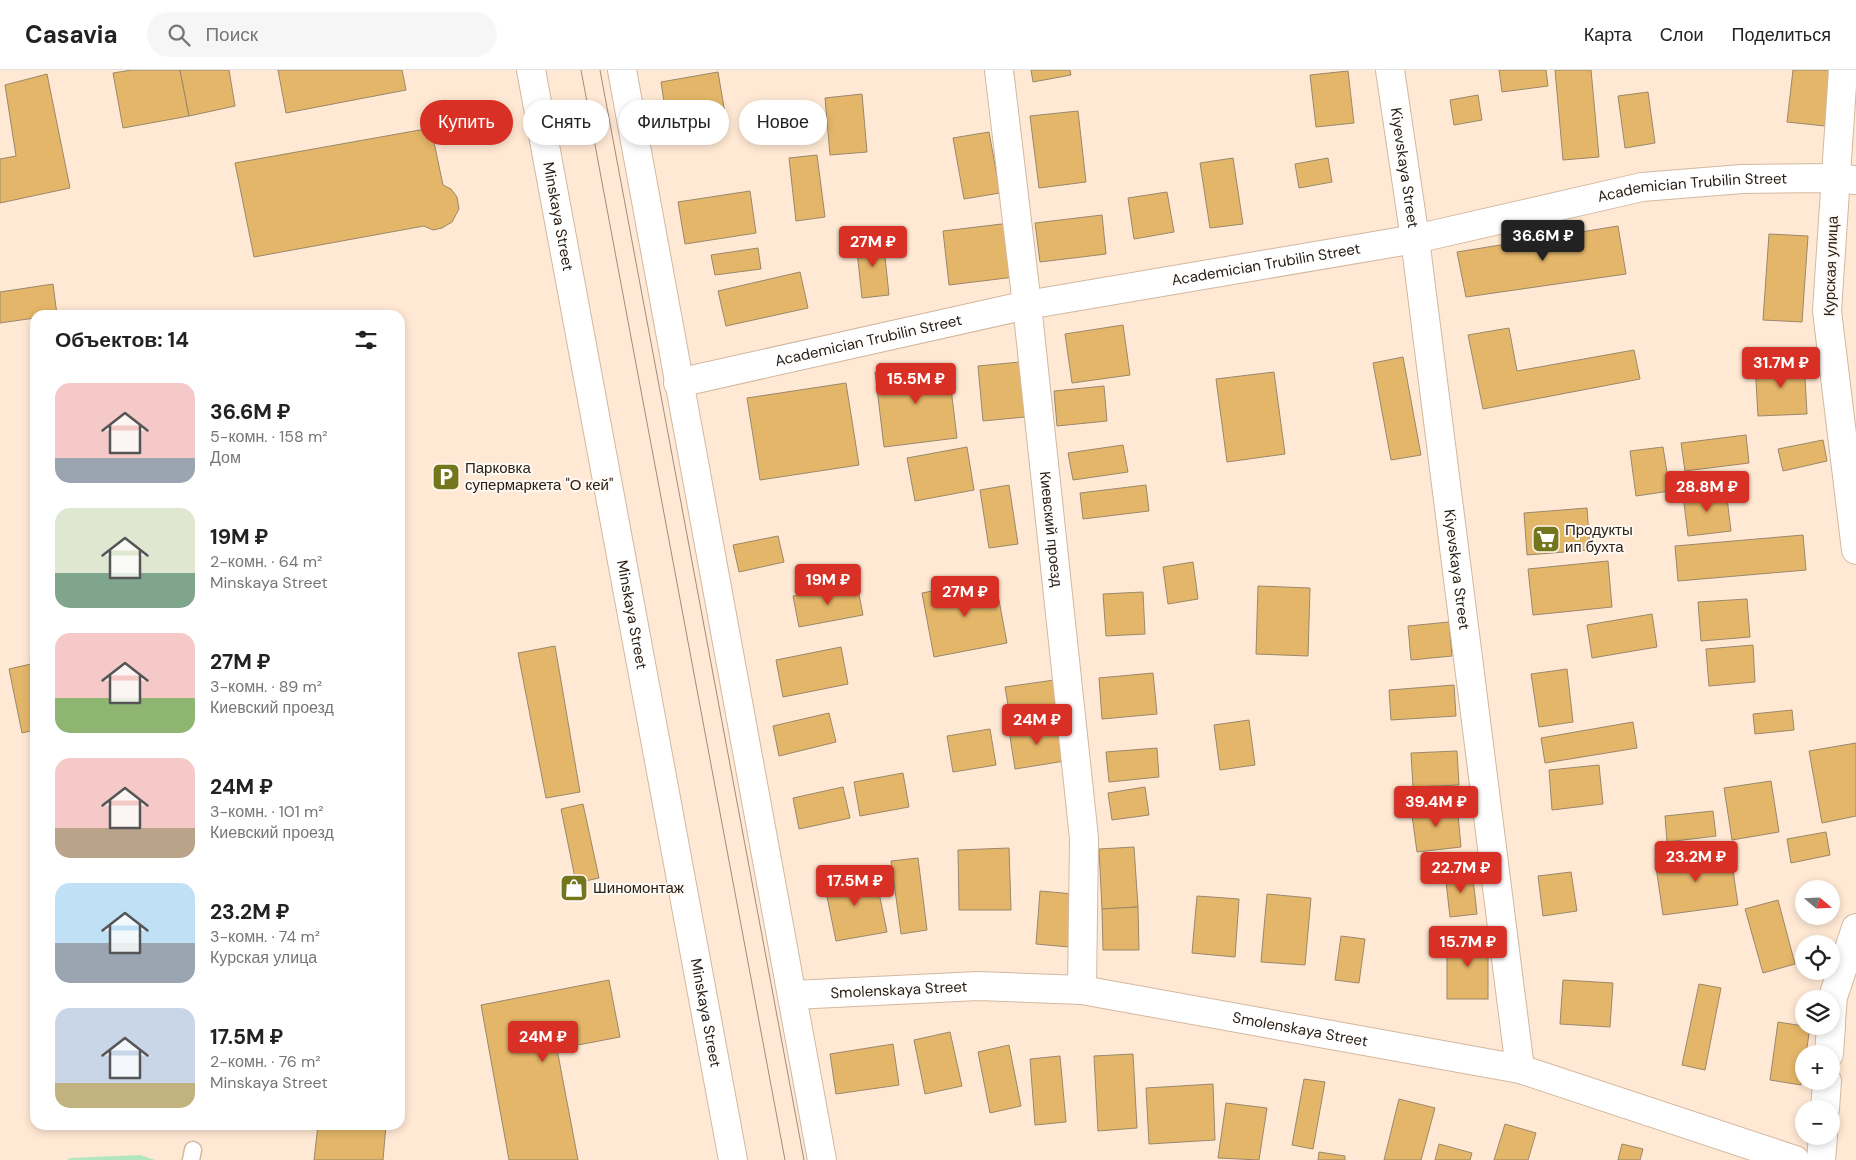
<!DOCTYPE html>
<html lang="ru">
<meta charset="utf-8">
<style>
body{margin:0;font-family:"DM Sans",sans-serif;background:#f6f6f6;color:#222;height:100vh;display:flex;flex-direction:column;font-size:19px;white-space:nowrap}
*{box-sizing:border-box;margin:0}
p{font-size:16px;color:#767676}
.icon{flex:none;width:28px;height:28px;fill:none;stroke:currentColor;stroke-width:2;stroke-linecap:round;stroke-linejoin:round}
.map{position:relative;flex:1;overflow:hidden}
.sheet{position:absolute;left:30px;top:240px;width:375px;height:820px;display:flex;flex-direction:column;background:#fff;border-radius:15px;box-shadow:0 2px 8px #0003}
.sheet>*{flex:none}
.banner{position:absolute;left:420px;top:30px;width:475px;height:45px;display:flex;gap:10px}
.needle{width:32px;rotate:109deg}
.controls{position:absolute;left:1795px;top:810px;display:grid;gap:10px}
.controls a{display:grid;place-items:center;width:45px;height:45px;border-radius:50%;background:#fff;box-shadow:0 2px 8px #0003;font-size:25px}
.price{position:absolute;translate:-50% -42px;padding:0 11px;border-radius:5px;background:#d93025;color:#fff;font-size:16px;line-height:32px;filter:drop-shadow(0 1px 2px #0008)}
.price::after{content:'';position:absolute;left:50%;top:30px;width:15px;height:11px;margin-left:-8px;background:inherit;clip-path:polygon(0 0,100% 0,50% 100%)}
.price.current{background:#222;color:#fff}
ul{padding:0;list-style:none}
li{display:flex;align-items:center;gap:15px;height:125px;padding:0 25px}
li span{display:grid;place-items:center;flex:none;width:140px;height:100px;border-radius:15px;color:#555}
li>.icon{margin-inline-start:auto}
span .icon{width:60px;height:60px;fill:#fffc;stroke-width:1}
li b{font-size:21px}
h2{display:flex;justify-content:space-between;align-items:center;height:60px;padding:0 25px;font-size:21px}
.tag{padding:0 18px;border-radius:22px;background:#fff;box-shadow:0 2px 8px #0003;font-size:18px;line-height:45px}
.tag.current{background:#d93025;color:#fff}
header{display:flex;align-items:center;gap:30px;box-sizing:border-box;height:70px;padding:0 25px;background:#fff;border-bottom:1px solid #e0e0e0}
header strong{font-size:24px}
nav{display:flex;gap:28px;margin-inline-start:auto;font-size:18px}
.search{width:350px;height:45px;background:#f6f6f6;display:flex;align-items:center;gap:12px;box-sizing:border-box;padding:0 18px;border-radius:28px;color:#767676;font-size:19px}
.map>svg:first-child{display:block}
.green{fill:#b1e6bf}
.building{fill:#e4b669;stroke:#9a886b}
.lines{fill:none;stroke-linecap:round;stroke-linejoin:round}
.lane-casing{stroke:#d3b89f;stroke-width:19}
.street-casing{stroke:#d3b89f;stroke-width:30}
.secondary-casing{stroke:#d3b89f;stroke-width:30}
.lane{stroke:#fff;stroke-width:16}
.street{stroke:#fff;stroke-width:28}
.secondary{stroke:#fff;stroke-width:28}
.tram{stroke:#9e8d7e;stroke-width:1}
.labels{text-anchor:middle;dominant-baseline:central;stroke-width:4;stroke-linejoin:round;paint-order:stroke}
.street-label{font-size:15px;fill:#2a2017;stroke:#fff9f4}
.poi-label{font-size:15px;fill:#2a2017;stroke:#fff9f4;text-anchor:start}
</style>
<header>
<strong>Casavia</strong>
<div class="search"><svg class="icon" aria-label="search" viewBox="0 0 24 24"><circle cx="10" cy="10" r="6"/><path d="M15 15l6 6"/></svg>Поиск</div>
<nav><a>Карта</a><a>Слои</a><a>Поделиться</a></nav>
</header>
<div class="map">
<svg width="1856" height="1090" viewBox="0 0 1856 1090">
<rect width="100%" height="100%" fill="#ffe9d4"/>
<polygon class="green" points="140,1085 155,1090 67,1090 70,1088"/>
<g class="building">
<polygon points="132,0 180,0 189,46 123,58 113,3"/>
<polygon points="180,0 229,0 235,36 189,46"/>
<polygon points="278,0 402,0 406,20 286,43"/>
<polygon points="1031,0 1070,0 1071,5 1033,12"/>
<polygon points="1499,0 1546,0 1548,16 1502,22"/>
<polygon points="1555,0 1591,0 1599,87 1563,90"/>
<polygon points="1793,0 1831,0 1825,56 1787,52"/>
<polygon points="1348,1 1354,53 1316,57 1310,5"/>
<polygon points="718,2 727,55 669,65 661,12"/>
<polygon points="47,4 70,118 0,133 0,89 16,86 5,15"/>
<polygon points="1648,22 1655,73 1625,78 1618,26"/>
<polygon points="862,24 867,82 830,85 825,28"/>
<polygon points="1478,25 1482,50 1454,55 1450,30"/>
<polygon points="1078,41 1086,112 1039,118 1030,46"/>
<polygon points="431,58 443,115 451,119 457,127 459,139 452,152 442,158 433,160 424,156 254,187 235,93"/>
<polygon points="989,62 1000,123 964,129 953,68"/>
<polygon points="817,85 825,147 796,151 789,88"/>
<polygon points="1233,88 1243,154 1210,158 1200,93"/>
<polygon points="1328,88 1332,112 1299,118 1295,94"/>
<polygon points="750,121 756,163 685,174 678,132"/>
<polygon points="1167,122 1174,162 1134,169 1128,128"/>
<polygon points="1102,145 1106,184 1040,192 1035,153"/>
<polygon points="1010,153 1015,207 949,215 943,161"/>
<polygon points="1618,156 1626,204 1466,227 1457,182"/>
<polygon points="1769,164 1808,166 1802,252 1763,250"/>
<polygon points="883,168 889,225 862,228 856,172"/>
<polygon points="758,178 761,199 715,205 711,185"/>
<polygon points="800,202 808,238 726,256 718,221"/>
<polygon points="53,214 57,245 35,245 35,248 0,253 0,222"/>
<polygon points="1123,255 1130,305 1072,313 1065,264"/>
<polygon points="1509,258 1517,301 1634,280 1640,309 1483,339 1468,265"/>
<polygon points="1403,287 1421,385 1391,390 1373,293"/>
<polygon points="1804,291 1807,344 1758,346 1755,294"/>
<polygon points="1020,292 1025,347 983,351 978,296"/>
<polygon points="948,294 957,368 884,377 875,302"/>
<polygon points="1274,302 1285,384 1227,392 1216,309"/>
<polygon points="846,313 859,395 760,410 747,328"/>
<polygon points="1104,316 1107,351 1057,356 1054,321"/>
<polygon points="1746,365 1749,393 1685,401 1681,373"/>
<polygon points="1823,370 1827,391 1783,401 1778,379"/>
<polygon points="1123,375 1128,402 1073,410 1068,383"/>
<polygon points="967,377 974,420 915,431 907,388"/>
<polygon points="1663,377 1670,421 1636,426 1630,381"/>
<polygon points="1009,415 1018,474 989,478 980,420"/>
<polygon points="1146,415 1149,441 1083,449 1080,423"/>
<polygon points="1726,420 1731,461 1688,466 1683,425"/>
<polygon points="1587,438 1590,480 1527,485 1524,443"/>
<polygon points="1803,465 1806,500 1678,511 1675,476"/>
<polygon points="778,466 784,492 739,502 733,475"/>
<polygon points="1608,491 1612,537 1533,545 1528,499"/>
<polygon points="1193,492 1198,529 1168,534 1163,497"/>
<polygon points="995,509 1007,573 934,587 922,523"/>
<polygon points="857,514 863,545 799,557 793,526"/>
<polygon points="1258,516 1310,518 1308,586 1256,584"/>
<polygon points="1143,522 1145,564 1106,566 1103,524"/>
<polygon points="1747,529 1750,567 1701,571 1698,532"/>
<polygon points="1652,544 1657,577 1592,588 1587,555"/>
<polygon points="1449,552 1452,586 1411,590 1408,556"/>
<polygon points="1753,575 1755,612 1709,616 1706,579"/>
<polygon points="555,576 580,722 546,728 518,583"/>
<polygon points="841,577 848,614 783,627 776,590"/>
<polygon points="35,593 35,660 22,663 9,599"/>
<polygon points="1567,599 1573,652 1539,657 1531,604"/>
<polygon points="1153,603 1157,644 1102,649 1099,608"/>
<polygon points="1054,610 1058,640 1010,647 1005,617"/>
<polygon points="1454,615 1456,646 1391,650 1389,620"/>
<polygon points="1792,640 1794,660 1755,664 1753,644"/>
<polygon points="829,643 836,672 779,686 773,656"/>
<polygon points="1249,650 1255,695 1220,700 1214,655"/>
<polygon points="1059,652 1065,691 1015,699 1009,660"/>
<polygon points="1633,652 1637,678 1545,693 1541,668"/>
<polygon points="990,659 996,695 953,702 947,666"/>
<polygon points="1856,673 1856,746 1822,753 1809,681"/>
<polygon points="1157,678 1159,707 1109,712 1106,682"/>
<polygon points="1457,681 1459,715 1413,717 1411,683"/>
<polygon points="1599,695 1603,734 1552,740 1549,700"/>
<polygon points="903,703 909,737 860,746 854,712"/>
<polygon points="1771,711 1779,762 1732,770 1724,718"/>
<polygon points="843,717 850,748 799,759 793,728"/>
<polygon points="1145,717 1149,745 1112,750 1108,723"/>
<polygon points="583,734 599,808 576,813 561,739"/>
<polygon points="1457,734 1461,777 1417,782 1411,738"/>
<polygon points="1713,741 1716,766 1667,772 1665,746"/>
<polygon points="1826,762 1830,785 1791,793 1787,769"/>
<polygon points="1134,777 1138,837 1102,839 1099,779"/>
<polygon points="1009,778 1011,840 959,840 958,780"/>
<polygon points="1730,780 1738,835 1663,845 1655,790"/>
<polygon points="918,788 927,860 901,864 891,791"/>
<polygon points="1472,800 1477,844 1450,847 1445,803"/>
<polygon points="1571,802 1577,841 1543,846 1538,806"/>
<polygon points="875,803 887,862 836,871 824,812"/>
<polygon points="1040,821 1074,824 1069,877 1036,874"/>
<polygon points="1267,824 1311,828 1305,895 1261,892"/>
<polygon points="1197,826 1239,829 1235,887 1192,883"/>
<polygon points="1778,830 1795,894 1763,903 1745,839"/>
<polygon points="1138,837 1139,880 1103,880 1102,839"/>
<polygon points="1341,866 1365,869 1359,913 1335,910"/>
<rect x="1447" y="866" width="41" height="63"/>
<polygon points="609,910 620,967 557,979 578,1090 509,1090 481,935"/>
<polygon points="1563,910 1613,913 1610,957 1560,954"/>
<polygon points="1699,914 1721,918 1705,1000 1682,995"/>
<polygon points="1778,952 1810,957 1806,984 1804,984 1801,1015 1770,1010"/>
<polygon points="950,962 962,1016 925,1024 914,970"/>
<polygon points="893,974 899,1015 836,1024 830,984"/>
<polygon points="1009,975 1021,1036 990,1043 978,982"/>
<polygon points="1133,984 1137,1058 1098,1061 1094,986"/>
<polygon points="1060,986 1066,1052 1035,1055 1030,989"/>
<polygon points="1304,1009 1325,1012 1313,1079 1292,1075"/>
<polygon points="1213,1014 1215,1070 1149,1074 1146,1018"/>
<polygon points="1399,1029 1435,1038 1421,1090 1384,1090"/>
<polygon points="1226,1033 1267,1038 1259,1090 1218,1088"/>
<polygon points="1505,1054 1536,1063 1528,1090 1494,1090"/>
<polygon points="318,1055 386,1055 383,1090 314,1090"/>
<polygon points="1439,1074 1472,1083 1470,1090 1435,1090"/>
<polygon points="1622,1074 1643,1079 1640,1090 1618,1090"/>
<polygon points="1319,1082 1345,1086 1345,1090 1318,1090"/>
</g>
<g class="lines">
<defs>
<polyline id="lane" points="191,1090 193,1080"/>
<g id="street">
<polyline points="622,0 822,1090"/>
<path id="s1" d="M999,0L1027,235L1084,768L1082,920"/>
<path id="s2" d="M1390,0L1415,169L1520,999"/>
<polyline points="1843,0 1827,241 1856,480"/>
<path id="s3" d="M678,313L1027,235L1415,169L1642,117L1742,109L1835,108L1856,110"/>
<path id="s4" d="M793,925L978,916L1082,920L1520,999L1795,1090"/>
<polyline points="1831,951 1833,927 1856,858"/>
<polyline points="1829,984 1831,956"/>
<polyline points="1825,1039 1827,1011"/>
<polyline points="1821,1090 1823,1066"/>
</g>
<g id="secondary">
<path id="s5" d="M531,0L733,1090"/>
</g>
</defs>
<use href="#lane" class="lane-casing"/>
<use href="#street" class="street-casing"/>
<use href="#secondary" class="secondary-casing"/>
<use href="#lane" class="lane"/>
<use href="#street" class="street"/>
<use href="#secondary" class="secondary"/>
<g class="tram">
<polyline points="581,0 785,1090"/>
<polyline points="600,0 804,1090"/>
</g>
</g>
<defs>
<symbol id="parking-square" viewBox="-11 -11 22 22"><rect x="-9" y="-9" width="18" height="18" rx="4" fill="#74761c" stroke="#fff9f4"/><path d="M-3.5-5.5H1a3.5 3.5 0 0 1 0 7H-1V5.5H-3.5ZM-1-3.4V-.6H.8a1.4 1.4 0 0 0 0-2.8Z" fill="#fff"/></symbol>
<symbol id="supermarket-square" viewBox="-11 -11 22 22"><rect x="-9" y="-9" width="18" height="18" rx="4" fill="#74761c" stroke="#fff9f4"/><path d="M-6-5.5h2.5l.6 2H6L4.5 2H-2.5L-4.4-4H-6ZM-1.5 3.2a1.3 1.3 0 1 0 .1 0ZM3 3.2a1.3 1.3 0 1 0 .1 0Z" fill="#fff"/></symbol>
<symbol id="shop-square" viewBox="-11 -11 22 22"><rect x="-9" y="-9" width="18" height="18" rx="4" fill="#74761c" stroke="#fff9f4"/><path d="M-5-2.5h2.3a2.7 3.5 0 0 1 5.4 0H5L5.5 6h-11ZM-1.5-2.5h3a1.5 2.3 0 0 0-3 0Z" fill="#fff"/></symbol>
</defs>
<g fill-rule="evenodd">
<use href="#parking-square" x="430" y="391" width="32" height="32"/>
<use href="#supermarket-square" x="1530" y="453" width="32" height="32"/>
<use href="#shop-square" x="558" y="802" width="32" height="32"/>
</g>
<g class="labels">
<g class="street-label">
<text stroke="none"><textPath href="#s2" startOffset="99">Kiyevskaya Street</textPath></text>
<text stroke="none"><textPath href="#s3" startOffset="1034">Academician Trubilin Street</textPath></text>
<text stroke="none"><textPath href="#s5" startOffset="149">Minskaya Street</textPath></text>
<text stroke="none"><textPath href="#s3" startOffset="600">Academician Trubilin Street</textPath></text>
<text transform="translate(1831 196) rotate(-88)">Курская улица</text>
<text stroke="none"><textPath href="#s3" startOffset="195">Academician Trubilin Street</textPath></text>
<text stroke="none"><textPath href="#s1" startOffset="462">Киевский проезд</textPath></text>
<text stroke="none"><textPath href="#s2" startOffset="504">Kiyevskaya Street</textPath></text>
<text stroke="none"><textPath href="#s5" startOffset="554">Minskaya Street</textPath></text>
<text stroke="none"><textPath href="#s4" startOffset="106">Smolenskaya Street</textPath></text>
<text stroke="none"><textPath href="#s5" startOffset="959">Minskaya Street</textPath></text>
<text stroke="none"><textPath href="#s4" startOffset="511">Smolenskaya Street</textPath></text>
</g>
<g class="poi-label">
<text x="465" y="398">Парковка<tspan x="465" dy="17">супермаркета "О кей"</tspan></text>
<text x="1565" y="460">Продукты<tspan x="1565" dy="17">ип бухта</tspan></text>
<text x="593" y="818">Шиномонтаж</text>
</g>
</g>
</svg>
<div class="controls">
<a><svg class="needle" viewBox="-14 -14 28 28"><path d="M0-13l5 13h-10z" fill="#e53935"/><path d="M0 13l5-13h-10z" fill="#767676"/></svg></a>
<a><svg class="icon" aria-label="locate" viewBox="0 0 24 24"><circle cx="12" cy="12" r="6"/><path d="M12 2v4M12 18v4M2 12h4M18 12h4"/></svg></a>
<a><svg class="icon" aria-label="layers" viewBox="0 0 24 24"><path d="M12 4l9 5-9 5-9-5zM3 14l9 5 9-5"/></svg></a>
<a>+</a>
<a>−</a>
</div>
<b class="price current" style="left:1543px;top:192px">36.6M ₽</b>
<b class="price" style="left:873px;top:198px">27M ₽</b>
<b class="price" style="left:1781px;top:319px">31.7M ₽</b>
<b class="price" style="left:916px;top:335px">15.5M ₽</b>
<b class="price" style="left:1707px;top:443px">28.8M ₽</b>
<b class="price" style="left:828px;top:536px">19M ₽</b>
<b class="price" style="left:965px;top:548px">27M ₽</b>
<b class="price" style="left:1037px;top:676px">24M ₽</b>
<b class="price" style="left:1436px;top:758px">39.4M ₽</b>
<b class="price" style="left:1696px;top:813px">23.2M ₽</b>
<b class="price" style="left:1461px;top:824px">22.7M ₽</b>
<b class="price" style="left:855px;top:837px">17.5M ₽</b>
<b class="price" style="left:1468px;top:898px">15.7M ₽</b>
<b class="price" style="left:543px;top:993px">24M ₽</b>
<div class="banner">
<a class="tag current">Купить</a>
<a class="tag">Снять</a>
<a class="tag">Фильтры</a>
<a class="tag">Новое</a>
</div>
<section class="sheet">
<h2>Объектов: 14<svg class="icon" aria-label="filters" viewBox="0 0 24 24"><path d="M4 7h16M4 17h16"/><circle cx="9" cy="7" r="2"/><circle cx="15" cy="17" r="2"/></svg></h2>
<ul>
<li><span style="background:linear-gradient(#f6c9c9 75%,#9aa5b1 0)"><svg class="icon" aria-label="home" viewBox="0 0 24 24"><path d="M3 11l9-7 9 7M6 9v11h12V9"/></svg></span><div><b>36.6M ₽</b><p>5-комн. · 158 m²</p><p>Дом</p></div></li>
<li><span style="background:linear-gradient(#dfe7d0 65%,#7fa58c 0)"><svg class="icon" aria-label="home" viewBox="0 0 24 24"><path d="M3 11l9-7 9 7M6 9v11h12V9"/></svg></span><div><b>19M ₽</b><p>2-комн. · 64 m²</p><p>Minskaya Street</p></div></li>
<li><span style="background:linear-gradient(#f6c9c9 65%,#8fb573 0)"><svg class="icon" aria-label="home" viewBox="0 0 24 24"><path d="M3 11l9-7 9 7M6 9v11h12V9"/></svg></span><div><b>27M ₽</b><p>3-комн. · 89 m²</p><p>Киевский проезд</p></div></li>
<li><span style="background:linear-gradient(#f6c9c9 70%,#b9a48a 0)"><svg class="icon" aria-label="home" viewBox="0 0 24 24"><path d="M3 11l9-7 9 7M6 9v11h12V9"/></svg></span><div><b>24M ₽</b><p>3-комн. · 101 m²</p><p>Киевский проезд</p></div></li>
<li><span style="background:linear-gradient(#bfe0f5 60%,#9aa5b1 0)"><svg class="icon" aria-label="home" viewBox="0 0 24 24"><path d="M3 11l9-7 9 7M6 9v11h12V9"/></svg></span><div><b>23.2M ₽</b><p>3-комн. · 74 m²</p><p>Курская улица</p></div></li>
<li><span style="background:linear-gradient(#c9d6e8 75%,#c2b280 0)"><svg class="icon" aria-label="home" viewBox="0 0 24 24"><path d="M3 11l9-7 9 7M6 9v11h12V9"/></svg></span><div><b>17.5M ₽</b><p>2-комн. · 76 m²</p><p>Minskaya Street</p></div></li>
</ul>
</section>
</div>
